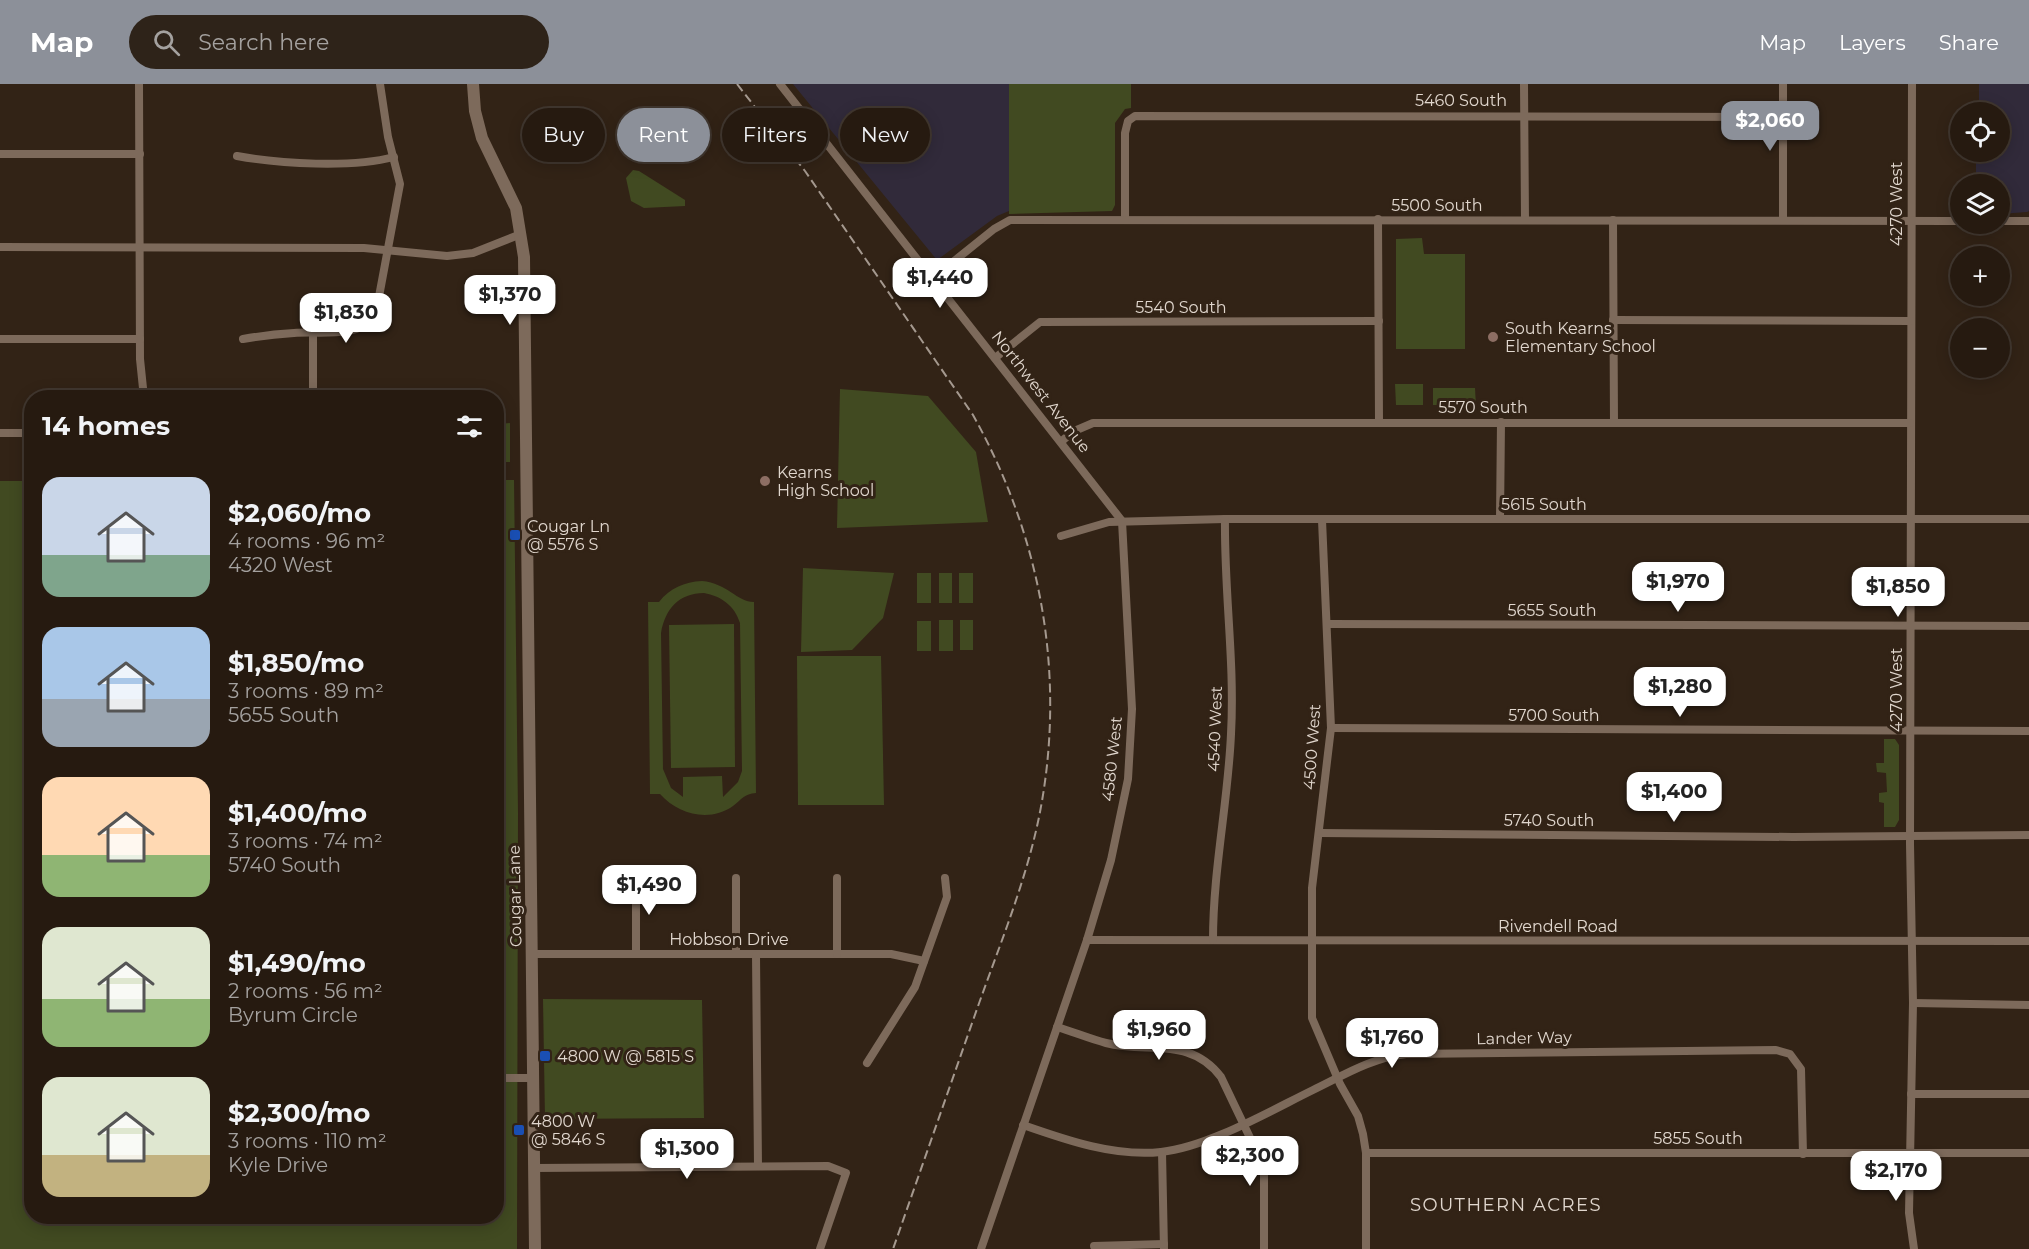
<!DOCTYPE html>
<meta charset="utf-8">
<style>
body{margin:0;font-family:Montserrat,sans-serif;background:#2e2319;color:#f1f3f6;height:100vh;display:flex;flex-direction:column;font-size:22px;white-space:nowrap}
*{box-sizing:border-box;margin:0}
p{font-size:20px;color:#a4a19f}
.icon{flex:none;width:33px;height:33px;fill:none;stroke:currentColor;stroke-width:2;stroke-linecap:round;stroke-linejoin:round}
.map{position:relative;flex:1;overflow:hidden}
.sheet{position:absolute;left:24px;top:306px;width:480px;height:834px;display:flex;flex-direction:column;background:#261a10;border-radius:24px;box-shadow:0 3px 15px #0003,0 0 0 2px #423830}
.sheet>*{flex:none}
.guide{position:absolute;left:522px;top:24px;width:570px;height:54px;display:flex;gap:12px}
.buttons{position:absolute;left:1950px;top:18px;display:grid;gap:12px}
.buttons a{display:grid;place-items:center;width:60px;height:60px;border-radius:50%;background:#261a10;box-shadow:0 3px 15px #0003,0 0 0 2px #423830;font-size:30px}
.price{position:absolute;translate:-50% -51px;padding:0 14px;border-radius:12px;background:#fff;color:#222;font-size:20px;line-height:39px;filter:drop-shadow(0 2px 3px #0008)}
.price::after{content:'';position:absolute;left:50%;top:36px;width:18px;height:14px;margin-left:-9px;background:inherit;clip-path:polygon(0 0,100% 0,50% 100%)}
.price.on{background:#8c9099;color:#fff}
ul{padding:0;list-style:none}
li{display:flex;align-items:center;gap:18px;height:150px;padding:0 18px}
li span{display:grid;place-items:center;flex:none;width:168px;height:120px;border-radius:18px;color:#555}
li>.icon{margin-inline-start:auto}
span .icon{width:72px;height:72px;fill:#fffc;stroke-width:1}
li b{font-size:26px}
h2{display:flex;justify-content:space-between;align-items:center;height:72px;padding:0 18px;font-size:26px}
.pill{padding:0 21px;border-radius:27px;background:#261a10;box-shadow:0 3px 15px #0003,0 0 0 2px #423830;font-size:21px;line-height:54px}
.pill.on{background:#8c9099;color:#fff}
header{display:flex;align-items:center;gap:36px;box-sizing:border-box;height:84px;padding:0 30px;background:#8c9099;color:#fff}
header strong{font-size:28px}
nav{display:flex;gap:33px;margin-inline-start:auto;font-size:21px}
.search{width:420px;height:54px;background:#2e2319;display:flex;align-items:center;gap:15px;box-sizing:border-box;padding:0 21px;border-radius:33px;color:#a4a19f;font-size:22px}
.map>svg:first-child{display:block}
.commercial{fill:#312a3a}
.green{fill:#414a21;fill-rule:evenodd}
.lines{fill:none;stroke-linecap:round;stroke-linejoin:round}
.minor{stroke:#7d6a5b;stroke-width:8}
.secondary{stroke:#7d6a5b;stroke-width:12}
.rail{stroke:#a5998f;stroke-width:2;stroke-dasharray:9 4.5;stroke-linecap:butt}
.education-dot{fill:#8d6e63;stroke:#322316;stroke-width:2}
.transit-dot{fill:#1a4fb4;stroke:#322316;stroke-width:2}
.labels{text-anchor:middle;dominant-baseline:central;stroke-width:6;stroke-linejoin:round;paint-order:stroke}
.street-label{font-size:16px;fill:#e1d7ce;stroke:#322316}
.poi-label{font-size:16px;fill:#e1d7ce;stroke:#322316;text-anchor:start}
.neighbourhood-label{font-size:18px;letter-spacing:1.5px;fill:#e1d7ce;stroke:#322316}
</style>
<header>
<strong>Map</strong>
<div class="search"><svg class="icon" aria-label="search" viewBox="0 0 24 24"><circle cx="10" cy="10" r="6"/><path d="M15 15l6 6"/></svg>Search here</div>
<nav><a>Map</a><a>Layers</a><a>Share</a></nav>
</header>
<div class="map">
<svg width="2029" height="1165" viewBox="0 0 2029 1165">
<rect width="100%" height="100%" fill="#322316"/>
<g class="commercial">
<polygon points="793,0 1009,0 1009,127 997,132 937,176"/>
<polygon points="1979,0 2029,0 2029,127 2027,128 2000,130 2000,100 1976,100 1976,68 2000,68 2000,28 1976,28 1979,27"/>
</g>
<g class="green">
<polygon points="1009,0 1131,0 1131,24 1125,25 1115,39 1115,121 1112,127 1009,130"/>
<polygon points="633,86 639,87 685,116 685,122 644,124 631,117 626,94"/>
<polygon points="1422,154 1424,170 1465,170 1465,265 1396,265 1396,155"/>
<polygon points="1395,300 1423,300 1423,321 1396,321"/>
<polygon points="1433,304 1475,304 1476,322 1433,321"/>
<polygon points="840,305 928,312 976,368 988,438 837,444"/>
<polygon points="510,339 510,378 498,378 498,340"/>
<polygon points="496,396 514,396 518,729 517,1165 0,1165 0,397 32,397 32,1132 496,1132"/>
<polygon points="803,484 894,489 883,534 852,566 801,568"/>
<rect x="917" y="489" width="14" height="30"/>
<rect x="939" y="489" width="13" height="30"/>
<rect x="959" y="489" width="14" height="30"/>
<path d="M702,497C727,499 737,518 754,518L756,709C744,710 742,715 733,722C709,739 678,730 660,710H650L648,518H659C670,504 684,498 702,497ZM704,509C721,512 735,522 740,539L742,687L738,698L723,713L722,692L683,693V713L671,704L663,685L661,549C665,525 679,509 704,509Z"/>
<rect x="939" y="536" width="14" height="31"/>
<rect x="960" y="536" width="13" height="30"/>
<rect x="917" y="537" width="14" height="30"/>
<polygon points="734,540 735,683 671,684 669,541"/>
<polygon points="797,572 881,572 884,721 798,721"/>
<polygon points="1884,655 1895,655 1899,661 1899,736 1895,743 1884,743 1884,719 1879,718 1879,709 1887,708 1886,689 1877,688 1876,679 1884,679"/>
<polygon points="543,915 702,916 704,1034 545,1035"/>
</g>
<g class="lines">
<g class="minor">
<polyline points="139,0 140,275 144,314"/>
<polyline points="780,0 1122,437 1132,625 1128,695 1111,776 1087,856 981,1165"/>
<polyline points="1524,0 1525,136"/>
<polyline points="1912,0 1910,760 1913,919 1909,1129 1914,1165"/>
<polyline points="0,70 140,70"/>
<path d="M237,72C280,80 352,84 394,73"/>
<polyline points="1378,135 1379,338"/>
<polyline points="1125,136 1125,49 1128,37 1135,32 1783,33"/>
<polyline points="1613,136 1614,339"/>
<polyline points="1783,136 1783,0"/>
<polyline points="2000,137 2029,137"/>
<polyline points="0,163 364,164 447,172 473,169 521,150"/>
<polyline points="933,194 994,145 1010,136 1960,137"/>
<polyline points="1613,236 1911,237"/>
<polyline points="313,248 313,314"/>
<polyline points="0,255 140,255"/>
<path d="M243,255C260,252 277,250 294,249C319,247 356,254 375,234L400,100L388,53L380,0"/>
<polyline points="995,274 1040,238 1379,237"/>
<polyline points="0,349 32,349"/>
<polyline points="1061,358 1072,348 1093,339 1910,339"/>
<polyline points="1500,435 1501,338"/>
<polyline points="1322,436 1331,644 1312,804 1312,934 1340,1000 1358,1032 1363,1050 1366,1069 1366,1165"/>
<polyline points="1061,452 1109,438 1225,435 2029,435"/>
<polyline points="1328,540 2029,542"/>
<polyline points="1331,644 2029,647"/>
<polyline points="1320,749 1793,753 2029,751"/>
<polyline points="636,794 636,870"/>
<polyline points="736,794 736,870"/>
<polyline points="1087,856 2029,857"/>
<path d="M1213,856C1213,786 1228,719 1231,650C1235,578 1224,507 1225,435"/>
<polyline points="532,870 891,870 924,877"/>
<polyline points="837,870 837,794"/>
<polyline points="756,871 758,1082"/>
<polyline points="1913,919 2029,921"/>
<path d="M1057,943C1074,948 1090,955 1106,959C1149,970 1190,952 1221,993L1264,1083V1165"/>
<polyline points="867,979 915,903 947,813 945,794"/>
<polyline points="496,994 533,994"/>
<polyline points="1911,1010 2029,1010"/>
<path d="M1023,1041C1066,1056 1114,1073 1161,1068C1208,1063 1270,1027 1313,1006C1344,991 1371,974 1406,970L1776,966L1790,970L1801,985L1803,1070"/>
<polyline points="1162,1068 1164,1165"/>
<polyline points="1366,1069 2029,1069"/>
<polyline points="534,1084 828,1082 846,1089 820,1165"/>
<polyline points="1094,1162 1164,1160"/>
</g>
<polyline class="secondary" points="473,0 475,27 482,54 516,124 524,173 535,1165"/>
<path class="rail" d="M737,0L805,87L973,331C1039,449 1065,583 1042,717C1030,788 1001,857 977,925C949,1005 921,1085 893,1165"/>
</g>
<g class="education-dot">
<circle cx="1493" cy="253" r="6"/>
<circle cx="765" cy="397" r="6"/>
</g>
<g class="transit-dot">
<rect x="509" y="445" width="12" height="12" rx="3"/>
<rect x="539" y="966" width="12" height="12" rx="3"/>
<rect x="513" y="1040" width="12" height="12" rx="3"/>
</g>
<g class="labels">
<g class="street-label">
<text x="1461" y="16">5460 South</text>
<text transform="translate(1896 120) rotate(-90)">4270 West</text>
<text x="1437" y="121">5500 South</text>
<text x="1181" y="223">5540 South</text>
<text transform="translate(1041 308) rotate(52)">Northwest Avenue</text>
<text x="1483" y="323">5570 South</text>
<text x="1544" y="420">5615 South</text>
<text x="1552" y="526">5655 South</text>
<text transform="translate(1896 606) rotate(-90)">4270 West</text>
<text x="1554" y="631">5700 South</text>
<text transform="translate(1215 645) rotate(-88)">4540 West</text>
<text transform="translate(1312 663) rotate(-86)">4500 West</text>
<text transform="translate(1112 675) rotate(-84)">4580 West</text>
<text x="1549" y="736">5740 South</text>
<text transform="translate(515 812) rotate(-91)">Cougar Lane</text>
<text x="1558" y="842">Rivendell Road</text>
<text x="729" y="855">Hobbson Drive</text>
<text transform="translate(1524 954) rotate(-1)">Lander Way</text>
<text x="1698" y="1054">5855 South</text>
</g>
<g class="poi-label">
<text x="1505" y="244">South Kearns<tspan x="1505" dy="18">Elementary School</tspan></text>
<text x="777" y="388">Kearns<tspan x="777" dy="18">High School</tspan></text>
<text x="527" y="442">Cougar Ln<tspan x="527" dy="18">@ 5576 S</tspan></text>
<text x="557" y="972">4800 W @ 5815 S</text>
<text x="531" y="1037">4800 W<tspan x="531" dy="18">@ 5846 S</tspan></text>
</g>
<g class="neighbourhood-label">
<text x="1506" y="1121">SOUTHERN ACRES</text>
</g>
</g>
</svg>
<div class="buttons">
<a><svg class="icon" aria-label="locate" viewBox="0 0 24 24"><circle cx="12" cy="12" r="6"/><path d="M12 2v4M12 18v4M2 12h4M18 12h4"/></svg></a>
<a><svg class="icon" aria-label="layers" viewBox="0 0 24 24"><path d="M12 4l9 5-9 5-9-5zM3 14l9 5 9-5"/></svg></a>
<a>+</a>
<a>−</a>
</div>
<b class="price on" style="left:1770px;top:68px">$2,060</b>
<b class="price" style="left:940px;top:225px">$1,440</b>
<b class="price" style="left:510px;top:242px">$1,370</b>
<b class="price" style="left:346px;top:260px">$1,830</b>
<b class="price" style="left:1678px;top:529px">$1,970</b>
<b class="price" style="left:1898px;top:534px">$1,850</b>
<b class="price" style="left:1680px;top:634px">$1,280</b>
<b class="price" style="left:1674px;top:739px">$1,400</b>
<b class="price" style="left:649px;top:832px">$1,490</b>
<b class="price" style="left:1159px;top:977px">$1,960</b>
<b class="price" style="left:1392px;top:985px">$1,760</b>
<b class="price" style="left:687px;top:1096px">$1,300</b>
<b class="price" style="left:1250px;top:1103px">$2,300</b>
<b class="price" style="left:1896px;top:1118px">$2,170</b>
<div class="guide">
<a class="pill">Buy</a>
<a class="pill on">Rent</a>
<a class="pill">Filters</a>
<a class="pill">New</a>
</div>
<section class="sheet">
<h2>14 homes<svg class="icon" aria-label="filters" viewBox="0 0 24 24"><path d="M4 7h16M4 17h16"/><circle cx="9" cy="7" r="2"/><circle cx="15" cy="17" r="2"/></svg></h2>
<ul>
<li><span style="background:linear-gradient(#c9d6e8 65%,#7fa58c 0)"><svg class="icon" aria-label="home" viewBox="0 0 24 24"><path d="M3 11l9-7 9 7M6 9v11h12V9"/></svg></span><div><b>$2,060/mo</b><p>4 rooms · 96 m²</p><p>4320 West</p></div></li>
<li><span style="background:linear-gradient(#a9c7e8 60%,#9aa5b1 0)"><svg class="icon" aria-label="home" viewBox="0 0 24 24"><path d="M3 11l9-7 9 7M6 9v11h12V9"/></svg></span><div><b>$1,850/mo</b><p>3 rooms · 89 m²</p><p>5655 South</p></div></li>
<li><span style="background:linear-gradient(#ffd9b3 65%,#8fb573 0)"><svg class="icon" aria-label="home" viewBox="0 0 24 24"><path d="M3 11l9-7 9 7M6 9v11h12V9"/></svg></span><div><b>$1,400/mo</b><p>3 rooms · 74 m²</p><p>5740 South</p></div></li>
<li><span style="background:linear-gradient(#dfe7d0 60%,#8fb573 0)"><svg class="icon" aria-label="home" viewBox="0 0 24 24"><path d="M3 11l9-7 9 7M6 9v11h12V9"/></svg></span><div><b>$1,490/mo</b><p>2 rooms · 56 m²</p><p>Byrum Circle</p></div></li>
<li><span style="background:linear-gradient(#dfe7d0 65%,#c2b280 0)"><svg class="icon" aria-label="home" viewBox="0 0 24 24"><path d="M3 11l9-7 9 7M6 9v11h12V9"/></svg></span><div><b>$2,300/mo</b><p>3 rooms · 110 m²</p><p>Kyle Drive</p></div></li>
</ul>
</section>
</div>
